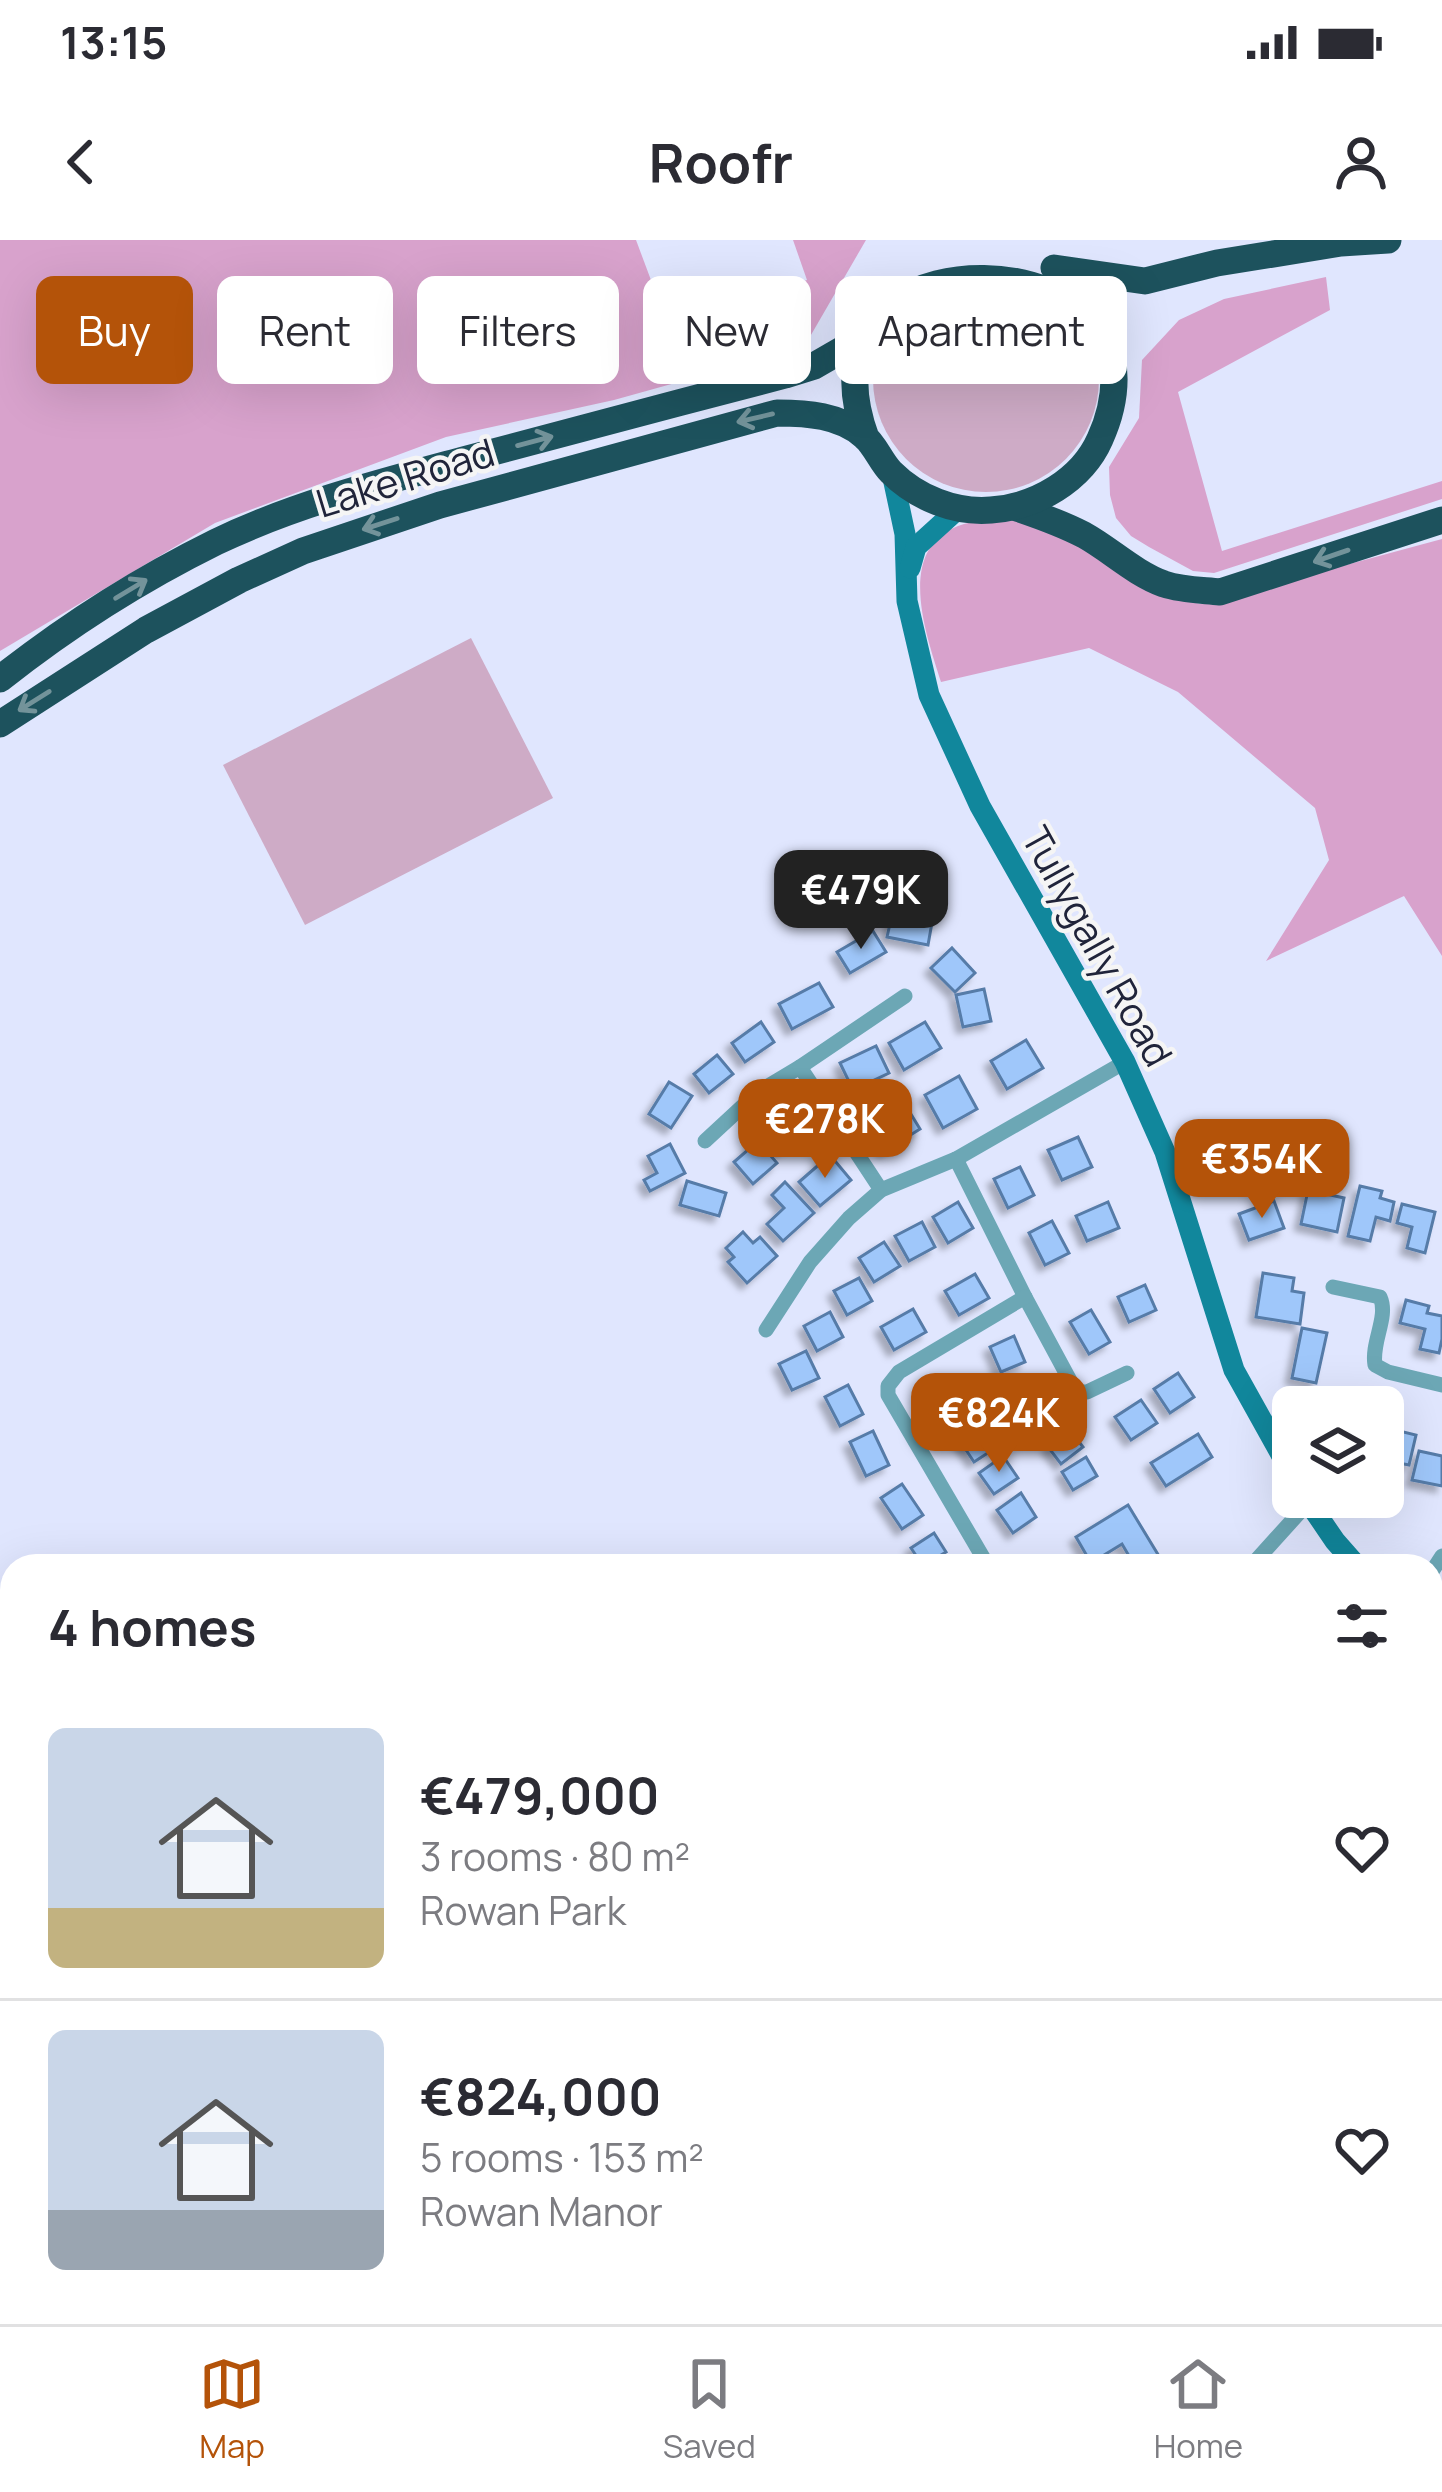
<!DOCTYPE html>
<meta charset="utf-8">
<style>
body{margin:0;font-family:Manrope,sans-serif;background:#f2f2f3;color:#2b2b33;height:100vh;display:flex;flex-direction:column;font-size:45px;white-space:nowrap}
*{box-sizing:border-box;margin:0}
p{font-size:39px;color:#7c7c81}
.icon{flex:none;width:66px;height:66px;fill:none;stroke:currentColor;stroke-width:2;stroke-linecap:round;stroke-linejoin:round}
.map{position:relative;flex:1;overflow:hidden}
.panel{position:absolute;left:0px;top:1314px;width:1443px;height:771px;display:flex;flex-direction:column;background:#fff;border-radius:36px 36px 0 0;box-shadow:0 12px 48px #0002}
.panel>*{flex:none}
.banner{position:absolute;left:36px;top:36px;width:1371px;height:108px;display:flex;gap:24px}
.tools{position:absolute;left:1272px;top:1146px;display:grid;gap:24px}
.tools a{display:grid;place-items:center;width:132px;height:132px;border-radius:18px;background:#fff;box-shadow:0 12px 48px #0002;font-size:60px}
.price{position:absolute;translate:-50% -102px;padding:0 27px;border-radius:24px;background:#b45309;color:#fff;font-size:39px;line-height:78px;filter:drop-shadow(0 3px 6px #0008)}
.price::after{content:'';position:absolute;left:50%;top:72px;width:36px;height:27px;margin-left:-18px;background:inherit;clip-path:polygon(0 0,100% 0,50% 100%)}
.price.on{background:#222;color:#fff}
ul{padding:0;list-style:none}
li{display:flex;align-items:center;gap:36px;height:300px;padding:0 48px}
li+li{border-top:3px solid #e1e1e2}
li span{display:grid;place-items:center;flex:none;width:336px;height:240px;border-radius:18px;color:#555}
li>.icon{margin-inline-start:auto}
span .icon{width:144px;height:144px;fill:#fffc;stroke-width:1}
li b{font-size:51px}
h2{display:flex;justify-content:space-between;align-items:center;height:144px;padding:0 48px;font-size:51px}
.tag{padding:0 42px;border-radius:18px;background:#fff;box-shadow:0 12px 48px #0002;font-size:42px;line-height:108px}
.tag.on{background:#b45309;color:#fff}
.status{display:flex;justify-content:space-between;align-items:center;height:84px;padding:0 60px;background:#fff;direction:ltr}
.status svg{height:33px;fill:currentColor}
header{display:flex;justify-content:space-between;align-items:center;height:156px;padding:0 48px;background:#fff;font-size:54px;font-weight:700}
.menu{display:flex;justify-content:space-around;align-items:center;height:168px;border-top:3px solid #e1e1e2;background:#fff;font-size:33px;color:#7c7c81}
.menu a{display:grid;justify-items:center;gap:6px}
.menu .on{color:#b45309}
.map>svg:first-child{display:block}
.built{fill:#d1d8f1}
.green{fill:#ceabc6}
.forest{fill:#d8a2cc}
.building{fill:#9fc7fa;stroke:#567ba8;stroke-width:3;filter:url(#shadow)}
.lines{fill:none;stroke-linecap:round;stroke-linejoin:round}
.street{stroke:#6ca7b5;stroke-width:15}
.secondary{stroke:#11879c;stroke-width:21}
.highway{stroke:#1d525d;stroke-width:27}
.oneway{stroke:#73939a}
.labels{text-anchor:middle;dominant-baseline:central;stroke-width:9;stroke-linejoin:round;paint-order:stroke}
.street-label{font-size:39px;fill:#20243a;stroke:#f5f5f5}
</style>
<div class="status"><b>13:15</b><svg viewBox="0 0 49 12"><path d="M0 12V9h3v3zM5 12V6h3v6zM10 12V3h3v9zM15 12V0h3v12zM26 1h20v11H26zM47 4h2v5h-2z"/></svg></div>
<header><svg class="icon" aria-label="back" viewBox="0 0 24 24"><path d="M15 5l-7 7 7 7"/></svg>Roofr<svg class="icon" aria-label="person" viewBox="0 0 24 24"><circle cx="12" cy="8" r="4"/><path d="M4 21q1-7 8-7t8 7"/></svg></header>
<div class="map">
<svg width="1442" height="2084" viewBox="0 0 1442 2084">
<defs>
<filter id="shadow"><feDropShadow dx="-6" dy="6" stdDeviation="3" flood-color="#0004"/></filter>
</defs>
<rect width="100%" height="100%" fill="#e0e6fe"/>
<g class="built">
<polygon points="1431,1425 1442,1434 1442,1676 1431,1689"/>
<polygon points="1442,1714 1442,1981 1431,1935 1431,1721"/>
<polygon points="1442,2039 1442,2084 1367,2084 1385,2073 1431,2073 1431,2046"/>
</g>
<g class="green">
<circle cx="986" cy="139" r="113"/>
<polygon points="471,398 553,558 305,685 223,525"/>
</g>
<g class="forest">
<polygon points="0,0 636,0 670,91 807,40 793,0 866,0 804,107 614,160 446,197 215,283 0,411"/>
<polygon points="1326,37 1330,70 1178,152 1222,311 1442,241 1442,259 1214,333 1193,331 1149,307 1131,296 1116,278 1110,255 1109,227 1139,178 1142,120 1179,80 1224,59"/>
<path d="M1021,279L1049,288L1160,356L1201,364L1442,299V716L1404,656L1266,721L1329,620L1315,568L1178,452L1089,408L941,442C926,394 893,305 964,284C981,279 1004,281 1021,279Z"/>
</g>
<g class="building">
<polygon points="904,655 916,658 913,673 933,677 928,705 887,697 894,666 901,667"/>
<polygon points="873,691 886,712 850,733 837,712"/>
<polygon points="952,708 975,733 955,752 931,728"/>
<polygon points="819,743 833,767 792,789 779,764"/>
<polygon points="984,749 991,781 963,787 956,755"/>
<polygon points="761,782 774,802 745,822 732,803"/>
<polygon points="925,782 941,808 904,830 889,803"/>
<polygon points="1026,800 1043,828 1007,849 991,821"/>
<polygon points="876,806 889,833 853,850 840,823"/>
<polygon points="717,815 733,834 709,853 694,834"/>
<polygon points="959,836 977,869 943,888 925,855"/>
<polygon points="669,842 692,856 671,888 649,874"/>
<polygon points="797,866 812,886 780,911 765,892"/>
<polygon points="906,866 920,889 885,911 871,887"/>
<polygon points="1078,897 1092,927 1062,940 1048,910"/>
<polygon points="758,901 777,923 753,944 734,922"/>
<polygon points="670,904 685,933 650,951 644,940 657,933 648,916"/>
<polygon points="830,915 851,940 820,966 799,942"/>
<polygon points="1020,927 1034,955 1008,968 994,939"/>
<polygon points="687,941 726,953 719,976 680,965"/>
<polygon points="785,942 814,973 783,1001 767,984 784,968 772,955"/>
<polygon points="1360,946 1382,951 1380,958 1394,962 1390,981 1376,977 1370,1001 1348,996"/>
<polygon points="1308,950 1344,958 1337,992 1301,984"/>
<polygon points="1274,961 1284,988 1249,1000 1239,974"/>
<polygon points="958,962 973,988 948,1003 933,977"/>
<polygon points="1108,962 1119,988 1087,1001 1076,976"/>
<polygon points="1402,964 1435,972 1425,1013 1407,1008 1412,987 1397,983"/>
<polygon points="1052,981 1069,1013 1045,1025 1029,993"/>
<polygon points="922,982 935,1007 909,1021 895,996"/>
<polygon points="743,992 753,1003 760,997 777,1016 747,1043 728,1022 734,1017 726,1008"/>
<polygon points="884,1002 900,1026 874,1042 859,1018"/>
<polygon points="1263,1033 1294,1038 1292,1051 1304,1053 1300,1084 1256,1077"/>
<polygon points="975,1034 989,1058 959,1075 945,1051"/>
<polygon points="859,1038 872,1061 847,1075 834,1051"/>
<polygon points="1145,1045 1156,1070 1129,1082 1118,1057"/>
<polygon points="1406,1060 1429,1066 1427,1073 1442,1076 1442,1099 1439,1113 1420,1109 1425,1089 1400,1083"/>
<polygon points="913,1069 926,1092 894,1110 881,1087"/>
<polygon points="1091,1070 1110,1102 1089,1114 1070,1082"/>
<polygon points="830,1072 843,1097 817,1111 804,1086"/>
<polygon points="1302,1088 1327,1093 1316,1143 1292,1138"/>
<polygon points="1014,1096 1025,1122 1001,1132 990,1107"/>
<polygon points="806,1111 819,1138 792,1150 779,1124"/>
<polygon points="1178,1133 1194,1157 1170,1173 1154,1149"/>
<polygon points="1040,1136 1056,1173 1031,1184 1015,1147"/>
<polygon points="945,1139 966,1169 943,1185 922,1155"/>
<polygon points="848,1145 863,1174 840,1186 825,1157"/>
<polygon points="1141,1160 1157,1183 1131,1200 1115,1177"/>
<polygon points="981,1182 997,1207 974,1222 958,1198"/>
<polygon points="1383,1187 1416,1195 1409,1225 1383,1220"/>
<polygon points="1070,1190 1083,1207 1061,1224 1048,1207"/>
<polygon points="873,1191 889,1225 866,1236 850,1202"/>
<polygon points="1198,1194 1212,1217 1166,1246 1151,1223"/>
<polygon points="1419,1211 1442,1216 1442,1246 1412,1240"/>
<polygon points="1003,1216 1018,1238 994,1254 979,1233"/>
<polygon points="1086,1217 1097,1236 1073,1250 1062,1232"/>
<polygon points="902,1244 923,1275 902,1289 881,1258"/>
<polygon points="1021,1253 1036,1277 1013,1293 997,1270"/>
<polygon points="1128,1265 1165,1326 1125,1326 1132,1321 1122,1304 1091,1323 1076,1297"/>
<polygon points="934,1293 946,1312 923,1326 911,1308"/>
</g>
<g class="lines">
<g class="street">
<polyline points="705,901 758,852 800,827"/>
<polyline points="956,919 1025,1057 1073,1146 1080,1152 1087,1152 1127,1133"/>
<polyline points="881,950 800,827 905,756"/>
<path d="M1333,1047L1380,1057C1389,1077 1371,1102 1375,1125L1388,1132L1442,1145"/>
<polyline points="766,1090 810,1022 849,978 881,950 956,919 1125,822"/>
<polyline points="988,1326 888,1155 888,1146 899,1132 1025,1057"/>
<polyline points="1251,1326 1308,1263"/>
<polyline points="1431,1333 1442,1316"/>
<polyline points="0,1983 12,1969"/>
<polyline points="853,2084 858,2073"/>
</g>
<g class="secondary">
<polyline points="892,233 905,294 907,361 929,455 980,566 1125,822 1165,912 1234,1130 1293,1236"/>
<polyline points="910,328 916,307 959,268"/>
<polyline points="1305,1257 1335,1301 1357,1326"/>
<polyline points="1431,1398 1442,1407"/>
</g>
<g class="highway">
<polyline points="1054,28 1145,41 1217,23 1341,3 1388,0"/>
<path d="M1014,267C1038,275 1061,283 1084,295C1111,310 1134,333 1164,344C1182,350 1201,350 1220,352L1442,280"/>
<path d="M0,439C67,386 139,340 216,302C295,264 382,242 467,219C573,190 679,163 785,135L814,126L859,100"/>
<path d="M0,484L146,390L239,340L303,311L440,265L777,173C807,173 840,175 864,196C875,205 881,222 891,232C917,258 955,273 991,270C1036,267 1082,240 1100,199C1116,164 1119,128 1105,93C1041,0 801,20 866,198"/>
</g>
</g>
<defs><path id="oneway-shaft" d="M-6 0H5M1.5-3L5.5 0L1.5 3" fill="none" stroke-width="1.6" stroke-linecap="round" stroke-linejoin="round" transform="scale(3)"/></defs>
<g class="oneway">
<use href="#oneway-shaft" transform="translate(755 178) rotate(167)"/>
<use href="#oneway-shaft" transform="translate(535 201) rotate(-15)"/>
<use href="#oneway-shaft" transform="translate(380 284) rotate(162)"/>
<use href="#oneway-shaft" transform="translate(1331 316) rotate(161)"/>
<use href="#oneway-shaft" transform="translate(131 349) rotate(-31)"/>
<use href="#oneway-shaft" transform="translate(34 461) rotate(148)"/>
</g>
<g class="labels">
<g class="street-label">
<text transform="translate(405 237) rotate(-17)">Lake Road</text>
<text transform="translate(1098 706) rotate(61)">Tullygally Road</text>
</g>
</g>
</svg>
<div class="tools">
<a><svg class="icon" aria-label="layers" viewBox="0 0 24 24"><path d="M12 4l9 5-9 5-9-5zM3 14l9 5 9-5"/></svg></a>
</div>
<b class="price on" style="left:861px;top:712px">€479K</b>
<b class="price" style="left:825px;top:941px">€278K</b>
<b class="price" style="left:1262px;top:981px">€354K</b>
<b class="price" style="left:999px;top:1235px">€824K</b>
<div class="banner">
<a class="tag on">Buy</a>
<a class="tag">Rent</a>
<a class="tag">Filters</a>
<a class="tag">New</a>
<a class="tag">Apartment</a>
</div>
<section class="panel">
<h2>4 homes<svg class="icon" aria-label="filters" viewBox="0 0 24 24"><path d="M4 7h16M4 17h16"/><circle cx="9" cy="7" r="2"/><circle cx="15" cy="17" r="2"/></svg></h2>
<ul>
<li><span style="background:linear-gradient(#c9d6e8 75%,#c2b280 0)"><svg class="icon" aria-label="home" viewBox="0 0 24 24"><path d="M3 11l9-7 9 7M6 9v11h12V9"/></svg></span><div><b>€479,000</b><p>3 rooms · 80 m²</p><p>Rowan Park</p></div><svg class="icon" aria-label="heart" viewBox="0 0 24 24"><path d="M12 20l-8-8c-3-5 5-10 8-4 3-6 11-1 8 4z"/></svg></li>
<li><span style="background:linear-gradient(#c9d6e8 75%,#9aa5b1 0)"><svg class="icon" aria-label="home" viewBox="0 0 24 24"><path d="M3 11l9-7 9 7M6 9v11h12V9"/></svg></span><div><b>€824,000</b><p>5 rooms · 153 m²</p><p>Rowan Manor</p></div><svg class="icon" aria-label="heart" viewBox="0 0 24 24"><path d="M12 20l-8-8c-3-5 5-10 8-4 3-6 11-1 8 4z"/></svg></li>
</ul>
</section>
</div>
<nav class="menu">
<a class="on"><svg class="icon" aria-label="map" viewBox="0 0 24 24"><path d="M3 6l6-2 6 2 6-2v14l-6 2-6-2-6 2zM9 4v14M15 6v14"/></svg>Map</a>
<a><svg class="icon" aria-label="saved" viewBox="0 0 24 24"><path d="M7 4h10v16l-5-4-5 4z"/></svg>Saved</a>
<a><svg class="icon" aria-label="home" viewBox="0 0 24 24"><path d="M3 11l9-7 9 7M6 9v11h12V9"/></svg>Home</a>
</nav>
